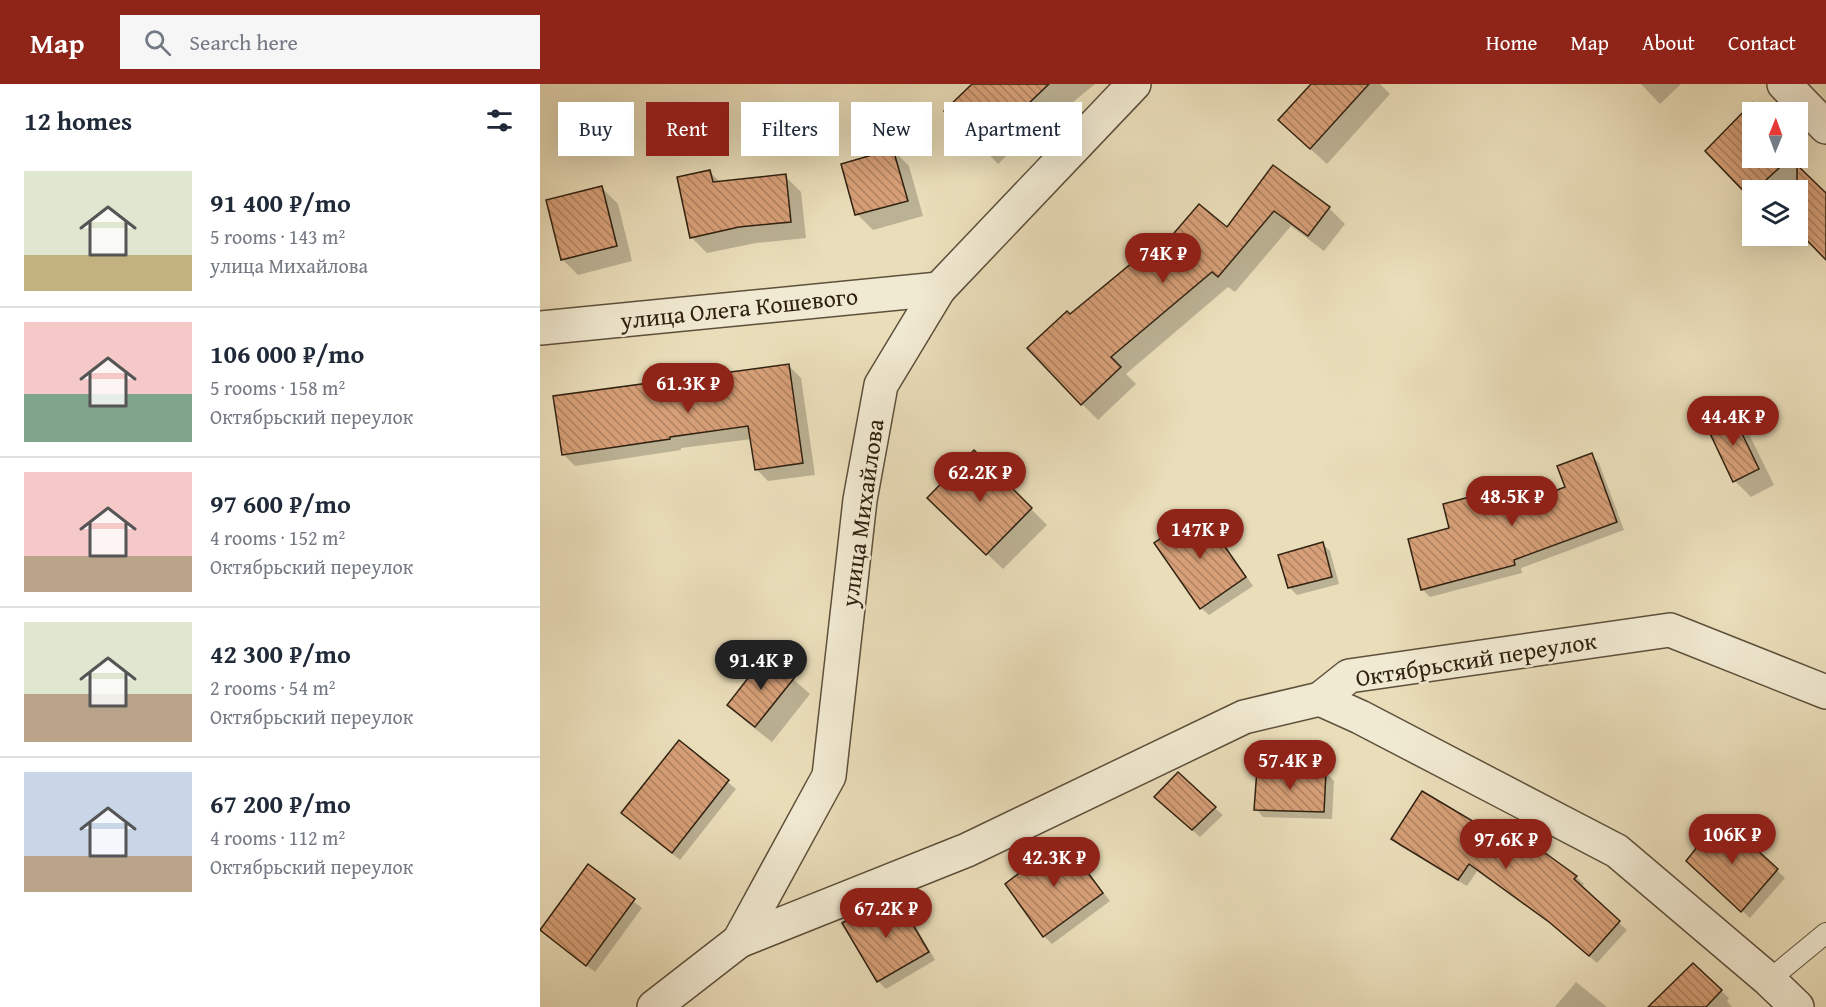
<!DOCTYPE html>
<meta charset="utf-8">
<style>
body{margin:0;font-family:"Gentium Book Plus",serif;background:#f6f6f7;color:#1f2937;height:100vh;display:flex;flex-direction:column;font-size:22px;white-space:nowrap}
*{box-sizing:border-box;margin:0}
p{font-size:20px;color:#747a83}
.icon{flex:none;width:33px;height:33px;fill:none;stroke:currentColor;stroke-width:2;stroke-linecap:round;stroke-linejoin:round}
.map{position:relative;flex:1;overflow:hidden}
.side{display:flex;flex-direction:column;background:#fff;width:540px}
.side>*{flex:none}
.hud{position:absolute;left:18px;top:18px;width:570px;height:54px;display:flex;gap:12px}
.needle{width:39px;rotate:1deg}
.tools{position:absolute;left:1202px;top:18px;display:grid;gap:12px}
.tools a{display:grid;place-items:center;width:66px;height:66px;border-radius:0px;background:#fff;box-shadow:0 6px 24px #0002;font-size:30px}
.price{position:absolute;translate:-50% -51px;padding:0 14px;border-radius:21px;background:#8f2418;color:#fff;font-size:20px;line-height:39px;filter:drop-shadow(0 2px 3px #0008)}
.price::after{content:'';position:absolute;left:50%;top:36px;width:18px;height:14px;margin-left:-9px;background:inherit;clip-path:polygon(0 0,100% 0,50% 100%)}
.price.active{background:#222;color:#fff}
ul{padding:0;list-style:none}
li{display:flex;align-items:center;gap:18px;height:150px;padding:0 24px}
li+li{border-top:2px solid #e0e1e3}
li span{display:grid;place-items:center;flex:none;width:168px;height:120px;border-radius:0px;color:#555}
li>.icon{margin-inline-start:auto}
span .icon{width:72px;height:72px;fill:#fffc;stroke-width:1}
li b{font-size:26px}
h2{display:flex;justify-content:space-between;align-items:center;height:72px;padding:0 24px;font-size:26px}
.tag{padding:0 21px;border-radius:0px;background:#fff;box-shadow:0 6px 24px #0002;font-size:21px;line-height:54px}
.tag.active{background:#8f2418;color:#fff}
header{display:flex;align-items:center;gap:36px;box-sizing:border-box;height:84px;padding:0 30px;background:#8f2418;color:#fff}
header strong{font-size:28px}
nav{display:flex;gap:33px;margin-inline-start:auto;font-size:21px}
.search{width:420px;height:54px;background:#f6f6f7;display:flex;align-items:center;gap:15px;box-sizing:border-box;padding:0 21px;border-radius:0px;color:#747a83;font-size:22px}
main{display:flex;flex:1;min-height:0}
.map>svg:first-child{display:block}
.shadow{fill:#0003}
.building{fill:url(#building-back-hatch);stroke:#302111;stroke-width:1.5}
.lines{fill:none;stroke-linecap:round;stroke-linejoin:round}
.service-casing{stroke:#5e503b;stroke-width:22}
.minor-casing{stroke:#5e503b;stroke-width:36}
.service{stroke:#f1ead2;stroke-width:20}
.minor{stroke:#f1ead2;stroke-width:33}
.labels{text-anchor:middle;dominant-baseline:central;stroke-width:5;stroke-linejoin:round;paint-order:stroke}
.street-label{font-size:24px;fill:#302111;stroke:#f1ead2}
</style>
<header>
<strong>Map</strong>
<div class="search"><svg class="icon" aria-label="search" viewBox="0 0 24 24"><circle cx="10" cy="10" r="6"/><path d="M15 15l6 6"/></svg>Search here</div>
<nav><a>Home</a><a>Map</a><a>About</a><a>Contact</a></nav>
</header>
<main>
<section class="side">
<h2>12 homes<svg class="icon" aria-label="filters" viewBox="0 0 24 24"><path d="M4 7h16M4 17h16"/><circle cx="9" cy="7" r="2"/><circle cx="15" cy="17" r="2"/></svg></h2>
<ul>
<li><span style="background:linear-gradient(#dfe7d0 70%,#c2b280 0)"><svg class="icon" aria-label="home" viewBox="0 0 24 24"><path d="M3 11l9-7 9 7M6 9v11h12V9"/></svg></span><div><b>91 400 ₽/mo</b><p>5 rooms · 143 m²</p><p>улица Михайлова</p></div></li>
<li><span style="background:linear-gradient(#f6c9c9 60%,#7fa58c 0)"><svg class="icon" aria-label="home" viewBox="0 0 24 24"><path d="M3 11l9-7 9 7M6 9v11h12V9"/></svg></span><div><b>106 000 ₽/mo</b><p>5 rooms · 158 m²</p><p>Октябрьский переулок</p></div></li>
<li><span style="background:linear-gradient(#f6c9c9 70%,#b9a48a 0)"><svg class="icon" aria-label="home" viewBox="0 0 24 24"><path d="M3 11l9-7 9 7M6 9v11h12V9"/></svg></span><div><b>97 600 ₽/mo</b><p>4 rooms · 152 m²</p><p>Октябрьский переулок</p></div></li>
<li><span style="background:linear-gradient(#dfe7d0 60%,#b9a48a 0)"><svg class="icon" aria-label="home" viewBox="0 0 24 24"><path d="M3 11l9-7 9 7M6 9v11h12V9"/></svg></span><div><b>42 300 ₽/mo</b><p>2 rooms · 54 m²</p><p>Октябрьский переулок</p></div></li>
<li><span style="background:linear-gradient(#c9d6e8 70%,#b9a48a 0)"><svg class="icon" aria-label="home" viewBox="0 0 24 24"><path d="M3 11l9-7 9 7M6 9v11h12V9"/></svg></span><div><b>67 200 ₽/mo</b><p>4 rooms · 112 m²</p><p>Октябрьский переулок</p></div></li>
</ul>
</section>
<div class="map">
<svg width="1286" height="923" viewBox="0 0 1286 923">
<defs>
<pattern id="building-back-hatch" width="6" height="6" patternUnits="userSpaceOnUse" patternTransform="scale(1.5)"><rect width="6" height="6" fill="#d7a078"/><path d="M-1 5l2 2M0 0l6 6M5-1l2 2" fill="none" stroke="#af8261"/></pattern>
</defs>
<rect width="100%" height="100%" fill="#eadeba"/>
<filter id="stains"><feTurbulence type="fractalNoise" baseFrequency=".00333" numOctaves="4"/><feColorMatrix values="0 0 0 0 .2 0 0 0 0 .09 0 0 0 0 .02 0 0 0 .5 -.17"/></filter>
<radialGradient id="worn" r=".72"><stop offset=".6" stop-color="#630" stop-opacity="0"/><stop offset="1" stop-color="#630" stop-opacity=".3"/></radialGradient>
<g class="shadow">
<polygon points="434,0 555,0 515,33 511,29 458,80 406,27"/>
<polygon points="773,0 840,0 850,10 787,80 756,52"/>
<polygon points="1101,0 1141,0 1120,20"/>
<polygon points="1206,27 1212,33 1212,74 1250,74 1286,111 1286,174 1257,144 1257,106 1212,106 1212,114 1167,67"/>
<polygon points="353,66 369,82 383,132 333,146 317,130"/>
<polygon points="733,83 789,124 805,140 784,167 751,142 695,208 688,203 586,290 596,300 558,336 542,320 530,232 611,178 687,145"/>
<polygon points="170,88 180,98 245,92 261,108 266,154 216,159 167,169 151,153"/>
<polygon points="62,104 78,120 92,177 38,191 22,175"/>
<polygon points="249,282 261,294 275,391 228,397 216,385 212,355 141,364 141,366 35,382 23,370"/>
<polygon points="1191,330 1207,346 1234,401 1211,413 1195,397"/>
<polygon points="434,368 507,441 463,485 405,430"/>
<polygon points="1051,371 1059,379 1084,446 981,484 982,489 890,513 882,505 911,445 956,408 964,416 966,426 1027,404"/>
<polygon points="660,429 668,437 713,502 669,531 661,524"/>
<polygon points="783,460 790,467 799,500 757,511 749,503"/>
<polygon points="227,572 270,610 232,658 205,637 189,621"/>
<polygon points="139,658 196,705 140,776 91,737"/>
<polygon points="786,689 794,697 792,735 723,733 716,725"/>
<polygon points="623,721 675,724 683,731 660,753"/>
<polygon points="1182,735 1245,794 1210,834 1156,784"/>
<polygon points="853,755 988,772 1036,793 1044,800 1041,804 1087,846 1057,879 1019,846 937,787 927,802 860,762"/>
<polygon points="523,757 570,817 512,860 504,852 467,800"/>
<polygon points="49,783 102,824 55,888 1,847"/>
<polygon points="357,816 365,824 395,876 346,905 338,897"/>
<polygon points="1153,881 1189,914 1187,917 1192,923 1119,923"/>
<polygon points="1036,898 1067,923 1015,923"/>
</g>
<g class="building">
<polygon points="432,0 509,0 441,65 404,27"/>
<polygon points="771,0 829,0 770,65 738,36"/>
<polygon points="1212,19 1212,74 1250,74 1215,106 1212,106 1212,116 1165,67"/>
<polygon points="353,65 368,117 315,131 301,80"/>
<polygon points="733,81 790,123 768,152 734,127 678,193 672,188 571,273 581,283 541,321 487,264 527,227 530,230 604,169 610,177 659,120 687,143"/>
<polygon points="1257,81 1286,109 1286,176 1257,146"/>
<polygon points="170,86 173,98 246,90 251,138 199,143 150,154 137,93"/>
<polygon points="62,102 77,162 21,176 6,116"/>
<polygon points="249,280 263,379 215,386 208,342 130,353 130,355 22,371 13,312"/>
<polygon points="1192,329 1219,385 1193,398 1166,341"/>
<polygon points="434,366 492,424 446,471 387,414"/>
<polygon points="1052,369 1077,438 974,476 975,481 881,506 868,455 909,444 903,420 956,406 961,427 1025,403 1017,382"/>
<polygon points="660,427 706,493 660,525 614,459"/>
<polygon points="783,458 792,493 748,504 738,471"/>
<polygon points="227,570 255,593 215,643 187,621"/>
<polygon points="139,656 189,696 132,769 81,729"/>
<polygon points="717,685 786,688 784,728 714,726"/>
<polygon points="638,688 676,723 652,746 614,713"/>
<polygon points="882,707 988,770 994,761 1037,792 1034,795 1080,837 1049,872 1009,838 929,780 918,796 851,755"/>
<polygon points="1181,733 1238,785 1201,828 1146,777"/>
<polygon points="523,755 563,809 503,853 465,800"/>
<polygon points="48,780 95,815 46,882 0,846"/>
<polygon points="357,814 389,868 337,898 302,839 318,830"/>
<polygon points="1153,879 1182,906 1166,923 1108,923"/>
</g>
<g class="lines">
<defs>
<polyline id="service" points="1229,896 1286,849"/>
<g id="minor">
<polyline points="1244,0 1286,43"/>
<polyline points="0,244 399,205"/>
<polyline points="780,615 820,633 1077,767 1229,896 1257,923"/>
<polyline points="199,857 427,766 704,633 780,615 809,592 1130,546 1286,608"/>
<polyline points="114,923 199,857 289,692 320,416 341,301 399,205 594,0"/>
</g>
</defs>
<use href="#service" class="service-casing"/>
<use href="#minor" class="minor-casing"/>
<use href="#service" class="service"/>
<use href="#minor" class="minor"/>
</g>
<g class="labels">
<g class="street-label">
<text transform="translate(199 224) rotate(-6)">улица Олега Кошевого</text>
<text transform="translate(322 429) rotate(-82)">улица Михайлова</text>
<text transform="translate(936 575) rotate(-9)">Октябрьский переулок</text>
</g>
</g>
<rect width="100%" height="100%" filter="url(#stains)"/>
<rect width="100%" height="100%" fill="url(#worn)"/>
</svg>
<div class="tools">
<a><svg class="needle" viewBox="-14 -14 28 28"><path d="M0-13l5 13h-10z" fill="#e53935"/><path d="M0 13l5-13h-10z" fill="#747a83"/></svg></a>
<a><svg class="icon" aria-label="layers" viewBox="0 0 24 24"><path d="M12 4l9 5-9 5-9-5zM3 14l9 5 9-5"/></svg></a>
</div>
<b class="price" style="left:623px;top:200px">74K ₽</b>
<b class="price" style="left:148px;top:330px">61.3K ₽</b>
<b class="price" style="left:1193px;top:363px">44.4K ₽</b>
<b class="price" style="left:440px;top:419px">62.2K ₽</b>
<b class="price" style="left:972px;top:443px">48.5K ₽</b>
<b class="price" style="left:660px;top:476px">147K ₽</b>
<b class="price active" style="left:221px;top:607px">91.4K ₽</b>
<b class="price" style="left:750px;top:707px">57.4K ₽</b>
<b class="price" style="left:1192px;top:781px">106K ₽</b>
<b class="price" style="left:966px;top:786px">97.6K ₽</b>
<b class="price" style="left:514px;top:804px">42.3K ₽</b>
<b class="price" style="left:346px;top:855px">67.2K ₽</b>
<div class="hud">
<a class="tag">Buy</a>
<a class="tag active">Rent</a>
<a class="tag">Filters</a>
<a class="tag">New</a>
<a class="tag">Apartment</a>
</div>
</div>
</main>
